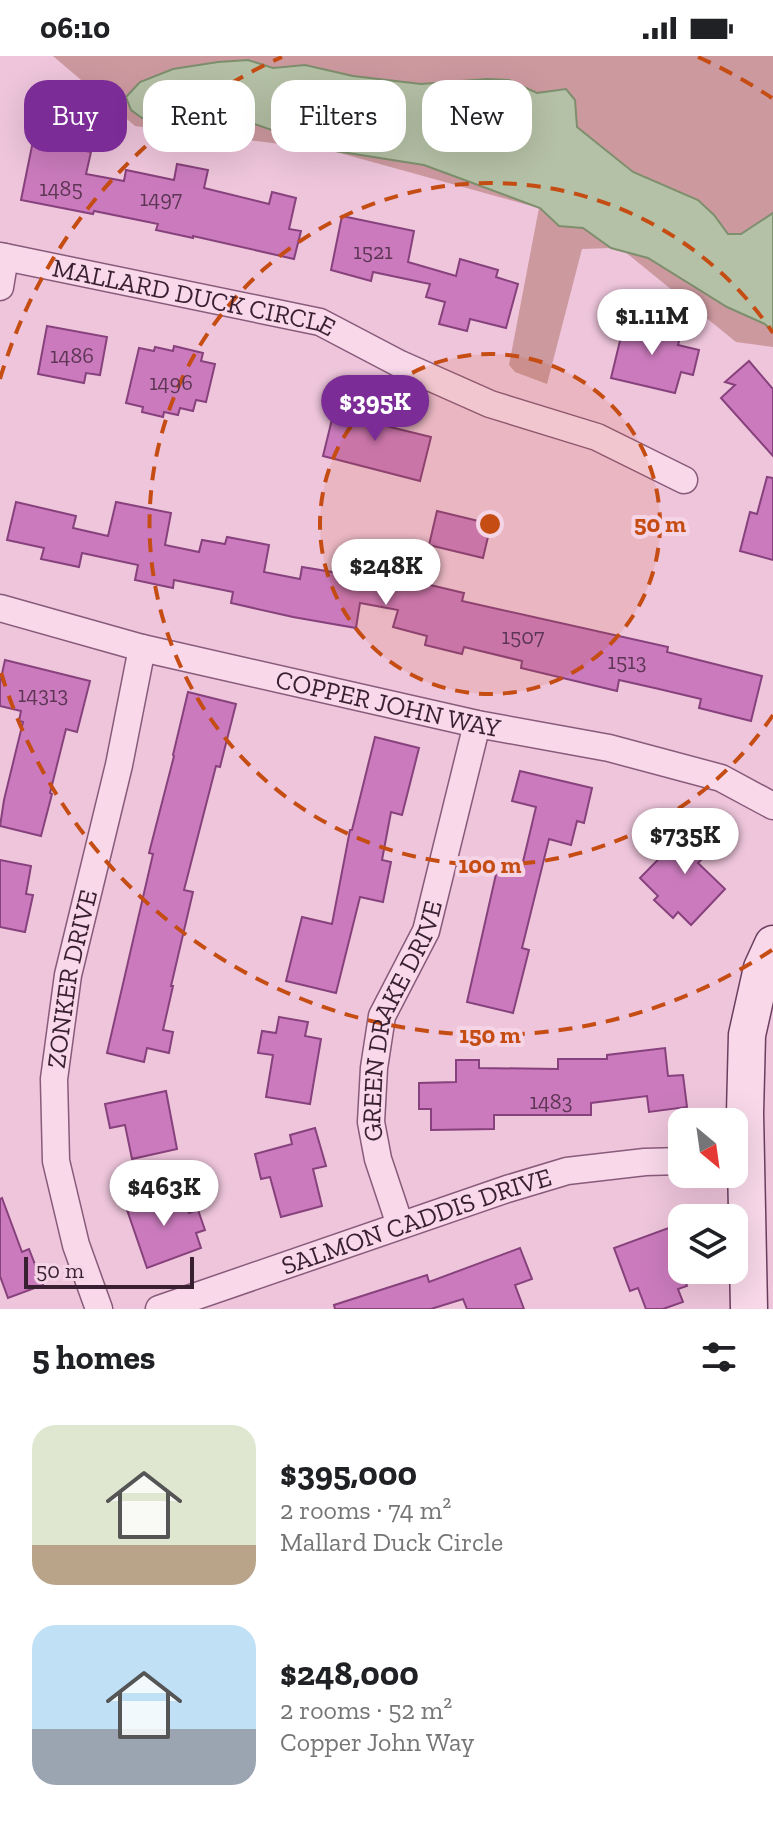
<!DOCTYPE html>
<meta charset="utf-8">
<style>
body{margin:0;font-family:"Zilla Slab",serif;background:#f6f6f6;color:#202124;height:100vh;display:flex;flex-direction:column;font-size:30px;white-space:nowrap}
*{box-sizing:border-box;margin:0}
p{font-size:26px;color:#757577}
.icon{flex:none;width:44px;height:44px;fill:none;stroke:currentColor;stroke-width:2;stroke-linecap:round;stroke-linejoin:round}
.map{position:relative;height:1253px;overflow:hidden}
.side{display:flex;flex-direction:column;background:#fff;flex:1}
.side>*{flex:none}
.guide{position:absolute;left:24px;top:24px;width:726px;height:72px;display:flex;gap:16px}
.needle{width:52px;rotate:151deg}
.controls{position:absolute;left:668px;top:1052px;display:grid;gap:16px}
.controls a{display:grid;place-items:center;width:80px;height:80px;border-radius:16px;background:#fff;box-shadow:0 8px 32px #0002;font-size:40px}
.scale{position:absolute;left:24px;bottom:20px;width:170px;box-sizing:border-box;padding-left:8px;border:4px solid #391f32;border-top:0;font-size:22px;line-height:28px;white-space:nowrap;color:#391f32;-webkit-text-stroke:6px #f5d4e6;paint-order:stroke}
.price{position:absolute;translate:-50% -68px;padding:0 18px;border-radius:28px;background:#fff;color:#222;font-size:26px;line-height:52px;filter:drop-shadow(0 2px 4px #0008)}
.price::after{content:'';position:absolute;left:50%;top:48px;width:24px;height:18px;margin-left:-12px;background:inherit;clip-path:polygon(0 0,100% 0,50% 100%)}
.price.selected{background:#7c2c97;color:#fff}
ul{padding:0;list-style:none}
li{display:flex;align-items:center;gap:24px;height:200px;padding:0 32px}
li span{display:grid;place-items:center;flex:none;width:224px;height:160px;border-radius:24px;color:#555}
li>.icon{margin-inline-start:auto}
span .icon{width:96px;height:96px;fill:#fffc;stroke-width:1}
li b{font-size:34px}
h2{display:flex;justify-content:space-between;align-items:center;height:96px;padding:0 32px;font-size:34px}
.tag{padding:0 28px;border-radius:24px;background:#fff;box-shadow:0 8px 32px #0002;font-size:28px;line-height:72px}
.tag.selected{background:#7c2c97;color:#fff}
.status{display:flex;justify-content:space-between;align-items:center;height:56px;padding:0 40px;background:#fff;direction:ltr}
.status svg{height:22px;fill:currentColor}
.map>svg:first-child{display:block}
.green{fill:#cc999f}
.water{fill:#b5c1a6;stroke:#7e8f6d;stroke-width:2}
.building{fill:#cb7bbd;stroke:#87417c;stroke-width:2}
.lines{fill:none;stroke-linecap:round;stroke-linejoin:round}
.street-casing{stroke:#885b7b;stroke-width:29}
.secondary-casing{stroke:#6a3e5f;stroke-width:39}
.street{stroke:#f8d8e9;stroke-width:26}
.secondary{stroke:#f8d8e9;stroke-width:36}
.ring{fill:none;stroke:#c54d14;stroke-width:4;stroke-dasharray:14 10}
.labels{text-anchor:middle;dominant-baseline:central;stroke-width:8;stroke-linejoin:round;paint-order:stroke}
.number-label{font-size:22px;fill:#5e3655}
.street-label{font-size:26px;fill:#391f32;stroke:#f5d4e6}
.centre{fill:#c54d14;stroke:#f5d4e6;stroke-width:4}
.ring-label{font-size:24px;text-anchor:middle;font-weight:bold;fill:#c54d14;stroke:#f5d4e6;stroke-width:8;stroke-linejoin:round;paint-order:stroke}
</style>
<div class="status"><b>06:10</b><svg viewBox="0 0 49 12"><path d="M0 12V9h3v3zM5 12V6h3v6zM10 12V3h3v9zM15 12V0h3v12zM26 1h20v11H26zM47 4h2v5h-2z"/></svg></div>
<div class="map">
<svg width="773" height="1253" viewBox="0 0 773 1253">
<rect width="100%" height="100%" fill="#eec5db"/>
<polygon class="green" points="53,0 773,0 773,291 736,286 624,195 611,192 582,193 547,328 515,316 509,309 539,152 329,94 135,70"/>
<polygon class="water" points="248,4 273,12 305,9 353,20 421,28 487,23 509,24 537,37 566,33 575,44 577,71 633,116 698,144 714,159 728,178 741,178 773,157 773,276 765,268 727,251 648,202 611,192 583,172 559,170 540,152 424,109 329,94 252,67 223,61 199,50 176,58 142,62 131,54 126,41 140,26 173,13 218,6"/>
<g class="building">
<polygon points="33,85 91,96 86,118 124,125 126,114 174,124 177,108 208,114 204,132 269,148 272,136 296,142 289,173 301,175 294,203 193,180 193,182 156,174 158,168 94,155 93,158 21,144"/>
<polygon points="342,160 414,175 408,206 456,220 460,203 498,214 496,221 518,228 506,272 470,263 467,275 439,268 445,246 426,241 430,228 373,216 371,225 331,214"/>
<polygon points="625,264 681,278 678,289 699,294 693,319 681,316 675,337 611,322"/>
<polygon points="47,270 107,281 100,319 86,317 84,327 38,318"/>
<polygon points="174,290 203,297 201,305 215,308 206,346 196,344 193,355 180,352 178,359 164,356 163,361 142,356 143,351 126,347 139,292 154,295 155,291 173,295"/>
<polygon points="749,305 773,333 773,400 721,342 735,329 725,326"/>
<polygon points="336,347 384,359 382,369 431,381 420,425 323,400"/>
<polygon points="767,421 773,422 773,504 740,495 750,456 757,458"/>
<polygon points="16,446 76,460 73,472 108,480 116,446 171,457 165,489 199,496 202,484 225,488 227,481 269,489 264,516 300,523 302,511 404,528 405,523 464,537 462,545 668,591 667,596 762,620 751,665 699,652 701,643 659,633 619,624 617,635 521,612 522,605 464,591 462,598 425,589 427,580 393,571 398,554 360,547 356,572 293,561 231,547 233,536 174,524 173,532 135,524 138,509 82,497 79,511 41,503 44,492 7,484"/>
<polygon points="437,455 491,468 483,502 429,489"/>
<polygon points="5,604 90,625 77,676 66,673 50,737 52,738 41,780 0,770 4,744 23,666 19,665 21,655 0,650 0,627"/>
<polygon points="188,636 236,648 220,711 216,710 184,834 193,836 171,930 173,930 163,974 173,976 169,997 147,992 144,1006 107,997 153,798 149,797 174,700 173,699"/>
<polygon points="375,681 419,692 402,759 391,756 382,804 391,806 383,846 360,841 336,937 286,925 302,861 332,868 350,774 352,774"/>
<polygon points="520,715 592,732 584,767 577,765 571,789 549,783 522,892 529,894 513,957 467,946 499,805 522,810 536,751 512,745"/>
<polygon points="697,764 719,785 698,807 725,833 691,869 678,856 673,862 654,844 658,840 640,822"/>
<polygon points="0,804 31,810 26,838 33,839 25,876 0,871"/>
<polygon points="279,961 308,966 305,980 321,983 310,1048 266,1041 273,999 258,997 262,975 276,977"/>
<polygon points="665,992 668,1020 683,1019 687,1051 649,1056 647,1040 591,1047 591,1059 494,1059 494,1073 431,1074 431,1053 419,1053 419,1027 456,1026 456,1004 479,1004 479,1012 558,1013 558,1003 607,1003 607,999"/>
<polygon points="166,1035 177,1093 132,1103 125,1069 110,1072 105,1048"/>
<polygon points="315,1072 326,1110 313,1113 322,1150 281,1161 270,1121 261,1123 255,1098 292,1088 290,1079"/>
<polygon points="154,1134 160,1150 183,1141 189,1157 198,1154 205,1174 196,1177 201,1192 147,1212 124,1145"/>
<polygon points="2,1142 22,1196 29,1193 43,1229 8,1242 0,1220 0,1143"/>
<polygon points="674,1170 682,1191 682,1193 674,1196 687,1230 678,1233 683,1246 663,1253 646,1253 638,1232 630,1235 614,1192"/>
<polygon points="520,1192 532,1223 515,1229 524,1253 467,1253 463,1243 431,1253 335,1253 334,1249 427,1219 429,1226"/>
</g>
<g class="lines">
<defs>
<g id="street">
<path id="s1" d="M0,200L320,266L400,308L490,348L597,381L684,424"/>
<polyline points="0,231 5,201"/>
<path id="s2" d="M0,552L142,592L477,668L609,692L721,722L773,750"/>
<path id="s3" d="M400,1169L378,1103L371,1066L374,1012L382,960L426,875L477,668"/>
<path id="s4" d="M99,1253L76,1189L56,1105L54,1023L68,919L119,709L142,592"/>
<path id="s5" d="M159,1253L507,1133L567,1115L645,1106L682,1105"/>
</g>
<polyline id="secondary" points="749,1253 745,1057 747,979 762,912 773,888"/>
</defs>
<use href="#street" class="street-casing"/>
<use href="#secondary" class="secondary-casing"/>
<use href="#street" class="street"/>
<use href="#secondary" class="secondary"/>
</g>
<circle cx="490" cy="468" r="170" fill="#c54d14" fill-opacity=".12"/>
<g class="ring">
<circle cx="490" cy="468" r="170"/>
<path d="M773 659A341 341 0 1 1 773 277"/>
<path d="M772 894A511 511 0 0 1 0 613M0 323A511 511 0 0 1 282 1M698 1A511 511 0 0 1 772 42"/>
</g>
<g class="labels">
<g class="number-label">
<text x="61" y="132">1485</text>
<text x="161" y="142">1497</text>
<text x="373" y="195">1521</text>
<text x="72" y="299">1486</text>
<text x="171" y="326">1496</text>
<text x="523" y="580">1507</text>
<text x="627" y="605">1513</text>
<text x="43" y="638">14313</text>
<text x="551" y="1045">1483</text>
</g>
<g class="street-label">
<text stroke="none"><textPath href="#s1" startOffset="198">MALLARD DUCK CIRCLE</textPath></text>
<text stroke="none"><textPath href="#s2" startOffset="400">COPPER JOHN WAY</textPath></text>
<text stroke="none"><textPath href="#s4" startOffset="338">ZONKER DRIVE</textPath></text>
<text stroke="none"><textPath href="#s3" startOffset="214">GREEN DRAKE DRIVE</textPath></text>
<text stroke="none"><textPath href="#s5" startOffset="272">SALMON CADDIS DRIVE</textPath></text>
</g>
</g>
<circle cx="490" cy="468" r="12" class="centre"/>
<g class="ring-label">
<text x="660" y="476">50 m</text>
<text x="490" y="817">100 m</text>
<text x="490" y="987">150 m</text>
</g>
</svg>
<div class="controls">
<a><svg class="needle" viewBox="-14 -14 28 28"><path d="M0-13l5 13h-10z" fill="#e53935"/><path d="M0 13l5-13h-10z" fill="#757577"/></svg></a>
<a><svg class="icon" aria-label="layers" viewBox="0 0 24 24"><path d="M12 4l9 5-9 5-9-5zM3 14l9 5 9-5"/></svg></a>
</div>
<div class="scale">50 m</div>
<b class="price" style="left:652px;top:301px">$1.11M</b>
<b class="price selected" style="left:375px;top:387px">$395K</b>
<b class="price" style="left:386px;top:551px">$248K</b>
<b class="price" style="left:685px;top:820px">$735K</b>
<b class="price" style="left:164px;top:1172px">$463K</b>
<div class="guide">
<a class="tag selected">Buy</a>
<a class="tag">Rent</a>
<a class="tag">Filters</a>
<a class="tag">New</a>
</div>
</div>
<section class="side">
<h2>5 homes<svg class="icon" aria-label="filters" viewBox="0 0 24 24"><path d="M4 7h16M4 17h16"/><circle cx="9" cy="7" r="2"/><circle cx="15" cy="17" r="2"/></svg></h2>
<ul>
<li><span style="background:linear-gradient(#dfe7d0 75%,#b9a48a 0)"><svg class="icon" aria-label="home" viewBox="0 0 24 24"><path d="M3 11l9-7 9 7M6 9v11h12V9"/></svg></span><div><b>$395,000</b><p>2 rooms · 74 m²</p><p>Mallard Duck Circle</p></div></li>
<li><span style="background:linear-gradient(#bfe0f5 65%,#9aa5b1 0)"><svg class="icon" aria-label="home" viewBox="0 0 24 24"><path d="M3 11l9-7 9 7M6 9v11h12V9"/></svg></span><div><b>$248,000</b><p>2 rooms · 52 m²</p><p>Copper John Way</p></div></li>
</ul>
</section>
